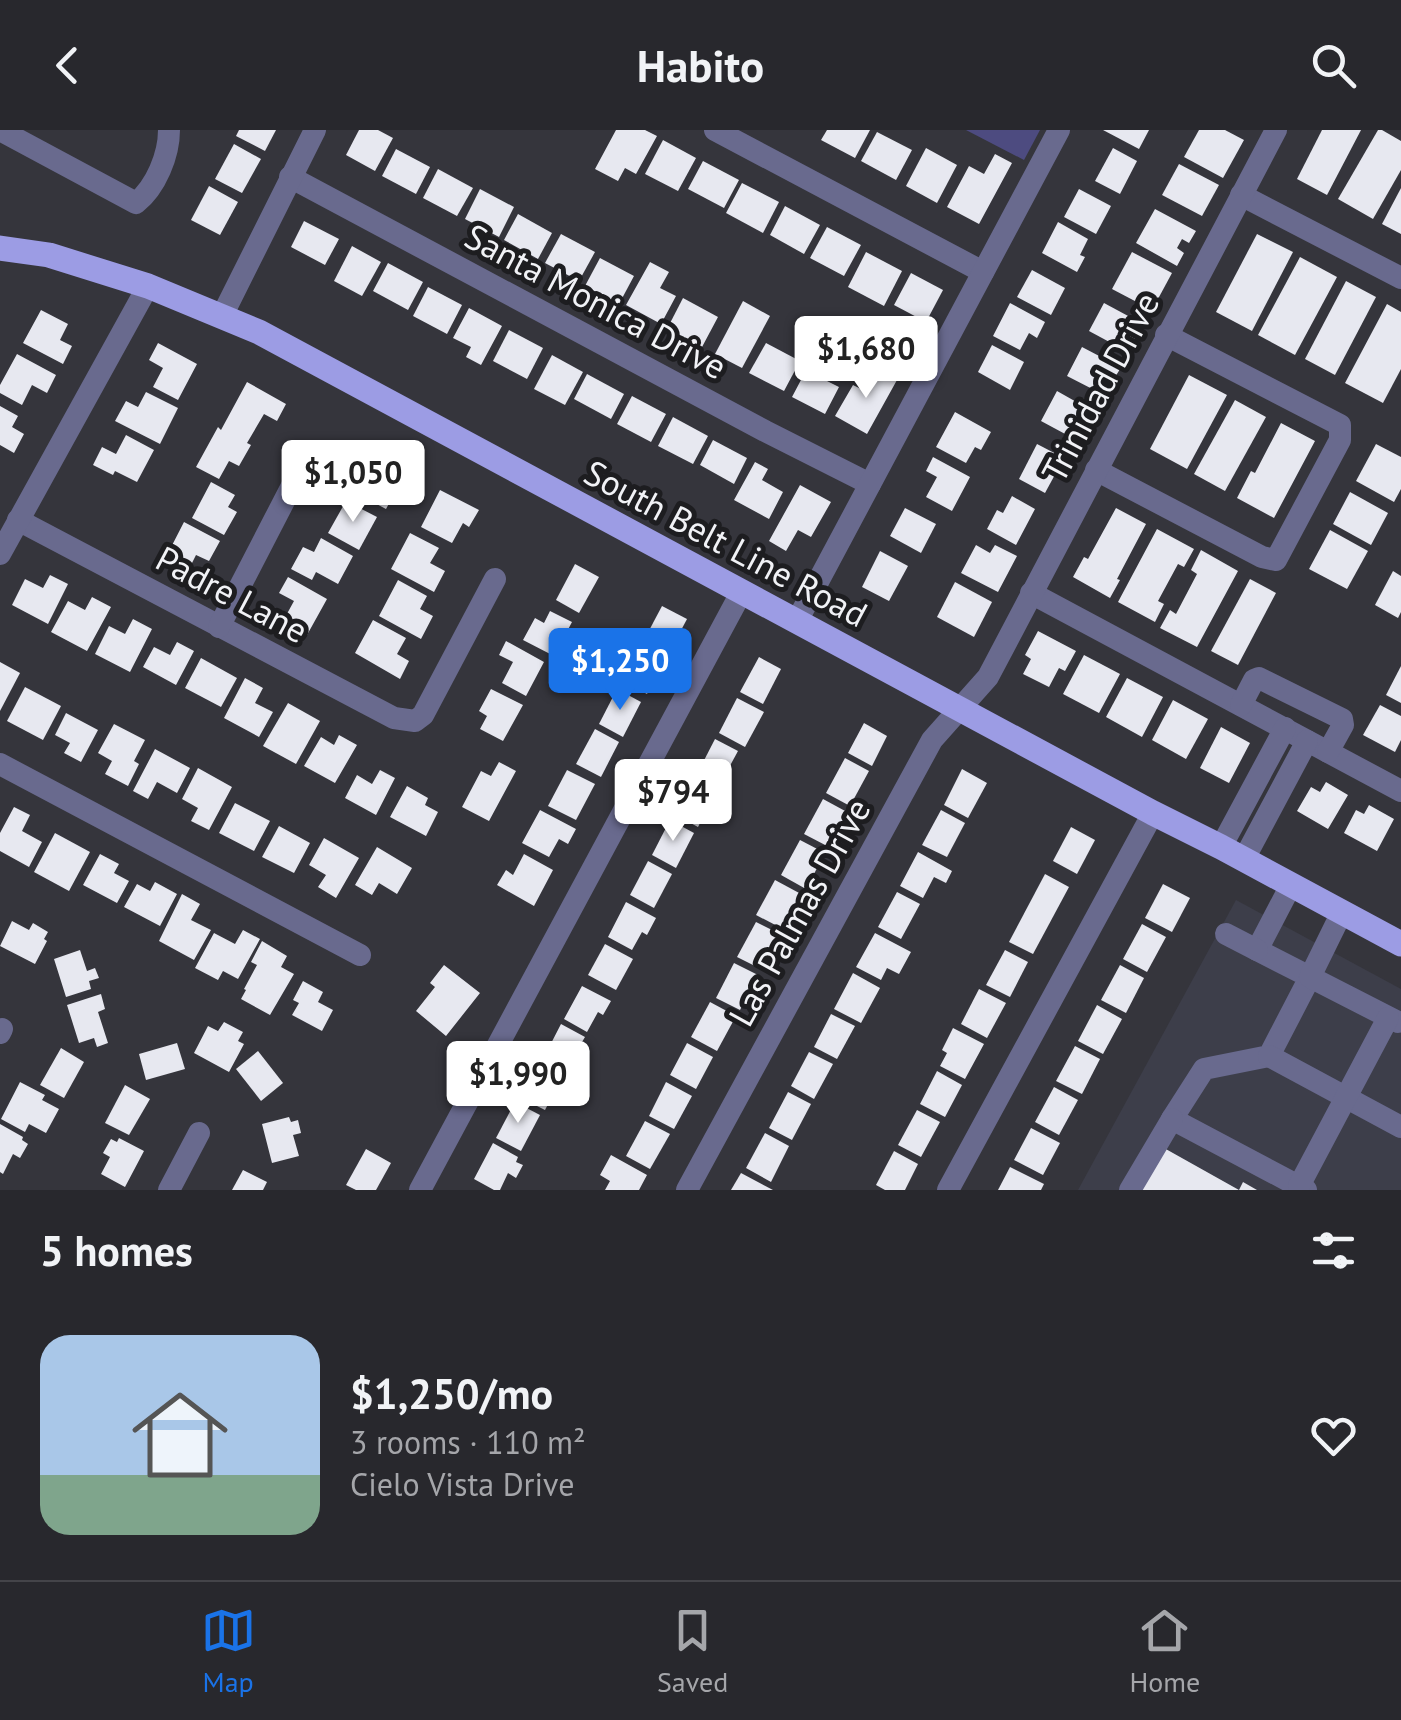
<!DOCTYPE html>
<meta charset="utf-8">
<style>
body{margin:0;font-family:"PT Sans",sans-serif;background:#303035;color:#f1f3f6;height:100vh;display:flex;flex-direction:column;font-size:38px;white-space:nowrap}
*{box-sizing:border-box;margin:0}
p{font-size:32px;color:#a5a6aa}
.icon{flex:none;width:55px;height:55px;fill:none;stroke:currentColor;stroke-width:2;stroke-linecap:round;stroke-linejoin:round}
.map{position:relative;height:1060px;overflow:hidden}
.panel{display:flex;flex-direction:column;background:#28282d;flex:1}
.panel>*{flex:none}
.price{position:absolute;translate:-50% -85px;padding:0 22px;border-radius:10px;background:#fff;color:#222;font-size:32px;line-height:65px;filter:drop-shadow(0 2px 5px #0008)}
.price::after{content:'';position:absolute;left:50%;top:60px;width:30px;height:22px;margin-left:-15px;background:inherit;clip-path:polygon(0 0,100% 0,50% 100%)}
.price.current{background:#1a73e8;color:#fff}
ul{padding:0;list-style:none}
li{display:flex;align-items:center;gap:30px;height:250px;padding:0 40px}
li+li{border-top:2px solid #444449}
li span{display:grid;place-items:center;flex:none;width:280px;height:200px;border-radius:30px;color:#555}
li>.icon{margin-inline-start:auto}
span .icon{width:120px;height:120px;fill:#fffc;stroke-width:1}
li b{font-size:42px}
h2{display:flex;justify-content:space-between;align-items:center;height:120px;padding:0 40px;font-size:42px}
header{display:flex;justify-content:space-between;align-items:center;height:130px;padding:0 40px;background:#28282d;font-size:45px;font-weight:600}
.tab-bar{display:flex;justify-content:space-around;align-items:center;height:140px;border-top:2px solid #444449;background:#28282d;font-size:28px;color:#a5a6aa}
.tab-bar a{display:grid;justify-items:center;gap:5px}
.tab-bar .current{color:#1a73e8}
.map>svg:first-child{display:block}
.built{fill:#3d3e4a}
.green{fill:#4d4b80}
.building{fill:#e7e8f0}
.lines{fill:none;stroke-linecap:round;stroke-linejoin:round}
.minor{stroke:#696a8e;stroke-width:22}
.major{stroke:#9c9ce4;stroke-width:25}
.labels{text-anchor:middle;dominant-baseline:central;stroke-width:10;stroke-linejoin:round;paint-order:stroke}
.street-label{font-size:35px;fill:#f1f2f6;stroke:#1d1d20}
</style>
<header><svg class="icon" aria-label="back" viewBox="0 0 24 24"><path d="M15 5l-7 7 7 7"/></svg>Habito<svg class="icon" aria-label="search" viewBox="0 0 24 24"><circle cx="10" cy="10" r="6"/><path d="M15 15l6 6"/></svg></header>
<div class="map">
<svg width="1401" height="1060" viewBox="0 0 1401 1060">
<rect width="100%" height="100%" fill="#35353c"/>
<polygon class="built" points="1236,770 1401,859 1401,1060 1078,1060"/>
<polygon class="green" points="966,0 1040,0 1024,30"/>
<g class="building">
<polygon points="239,0 276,0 265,21 236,6"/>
<polygon points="359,0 378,0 393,8 375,41 346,25"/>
<polygon points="616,0 645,0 657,6 636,44 625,38 618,51 595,39"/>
<polygon points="827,0 870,0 855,28 821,10"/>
<polygon points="1103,0 1149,0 1139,19"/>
<polygon points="1199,0 1225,0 1244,10 1223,48 1184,27"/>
<polygon points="1322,0 1361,0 1327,65 1297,49"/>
<polygon points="1378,0 1382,0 1401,11 1401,40 1373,89 1338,69"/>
<polygon points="877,2 912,20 896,50 861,31"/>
<polygon points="663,10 696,28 678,61 645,44"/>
<polygon points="234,14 261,29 242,63 215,49"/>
<polygon points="926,18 957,35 937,73 906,56"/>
<polygon points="1113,18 1137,31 1120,64 1095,51"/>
<polygon points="396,19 430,37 416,64 382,46"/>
<polygon points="995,24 1012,33 979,94 947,77 969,36 984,44"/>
<polygon points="703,31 739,50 724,78 688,59"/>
<polygon points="1179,34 1219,55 1202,86 1162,65"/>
<polygon points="438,39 473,58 457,86 423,68"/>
<polygon points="742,53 779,72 763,103 726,83"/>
<polygon points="209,56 238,72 220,105 191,90"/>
<polygon points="1401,58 1401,104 1382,94"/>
<polygon points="480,59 514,77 499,107 465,89"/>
<polygon points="1079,59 1111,76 1096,104 1064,87"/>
<polygon points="785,76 820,95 804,124 770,105"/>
<polygon points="1155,79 1196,101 1189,113 1182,109 1177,118 1184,123 1177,136 1136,113"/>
<polygon points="518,84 552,103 538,129 504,110"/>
<polygon points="304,91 339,109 325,135 291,117"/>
<polygon points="1058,92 1088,109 1080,125 1085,127 1077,142 1042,123"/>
<polygon points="827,97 861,115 844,146 810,128"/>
<polygon points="561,104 595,122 579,151 545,133"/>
<polygon points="1257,104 1293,122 1252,201 1216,182"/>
<polygon points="352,116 381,132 362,166 334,151"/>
<polygon points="866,122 902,141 884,176 848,157"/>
<polygon points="1132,122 1172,143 1152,180 1112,159"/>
<polygon points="1300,127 1337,147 1295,225 1258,205"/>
<polygon points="600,128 634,146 619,174 585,156"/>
<polygon points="650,132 669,142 660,158 676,166 661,194 626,175"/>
<polygon points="388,133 423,152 408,180 373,161"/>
<polygon points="1032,140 1065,158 1051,185 1017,167"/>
<polygon points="911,143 943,160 926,192 894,175"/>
<polygon points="1346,151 1376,167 1335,245 1305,229"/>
<polygon points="428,157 462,175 447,204 413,186"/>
<polygon points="683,168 718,187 702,217 667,199"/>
<polygon points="743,171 770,186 742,238 715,224"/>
<polygon points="1010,173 1045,192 1037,208 1029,203 1020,220 993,206"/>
<polygon points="1104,173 1143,194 1128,222 1089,201"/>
<polygon points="1387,174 1401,182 1401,239 1383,273 1345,253"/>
<polygon points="469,178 502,196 481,235 466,227 471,217 453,208"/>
<polygon points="41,180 68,194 60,210 72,216 63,234 23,213"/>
<polygon points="509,200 543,218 527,249 493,231"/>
<polygon points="158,213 197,234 178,270 153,257 163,238 149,230"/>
<polygon points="766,213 800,231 784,261 749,243"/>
<polygon points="992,215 1024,232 1010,260 978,242"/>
<polygon points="1082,217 1103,228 1107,222 1125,231 1104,265 1067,246"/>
<polygon points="17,224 56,245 47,263 32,255 22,275 0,263 0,255"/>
<polygon points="552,225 583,242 565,275 534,259"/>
<polygon points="811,231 832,242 827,251 839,257 825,284 792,267"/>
<polygon points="875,238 897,250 867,304 835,286 853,255 863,260"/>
<polygon points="587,244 624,264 611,289 574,269"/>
<polygon points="1189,245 1227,265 1187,339 1150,319"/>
<polygon points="247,252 286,274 277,291 264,284 247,313 251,315 239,336 229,331 219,349 196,337 218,297 221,300"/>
<polygon points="1057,261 1080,274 1083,268 1099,276 1080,312 1041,291"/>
<polygon points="146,262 178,278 160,314 115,291 126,271 138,277"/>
<polygon points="632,266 666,284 651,312 617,294"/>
<polygon points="1235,270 1266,287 1225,361 1194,344"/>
<polygon points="0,276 18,286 12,297 24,304 14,323 0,315"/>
<polygon points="955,282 991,302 981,320 975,317 966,333 936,317"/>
<polygon points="673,287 708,306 693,334 658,316"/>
<polygon points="1281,293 1315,311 1274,388 1237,368 1251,341 1255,343"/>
<polygon points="126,305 154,320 137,352 115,341 113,345 93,335 102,317 116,324"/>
<polygon points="713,310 747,328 734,354 700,335"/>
<polygon points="1037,314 1064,328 1045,363 1019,349"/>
<polygon points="1376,314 1401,327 1401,359 1394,372 1356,351"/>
<polygon points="933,327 970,347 952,381 926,367 937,347 926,341"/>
<polygon points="379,331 405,344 386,379 354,362 365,342 372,345"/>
<polygon points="755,332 768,339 762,350 783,362 769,389 734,370"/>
<polygon points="211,352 235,365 228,377 237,382 224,405 192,388"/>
<polygon points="800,355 831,372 811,407 798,400 786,421 769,411"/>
<polygon points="440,360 479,380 469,397 463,393 452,413 421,397"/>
<polygon points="1350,362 1388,383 1371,415 1333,394"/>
<polygon points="1012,366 1035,379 1016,415 987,399 997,380 1003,383"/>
<polygon points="346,371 377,387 359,420 328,403"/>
<polygon points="905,378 936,394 921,423 890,406"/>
<polygon points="1116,378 1146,394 1117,449 1120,450 1110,468 1073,447 1084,427 1088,429"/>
<polygon points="184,392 220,411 209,431 196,425 188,441 165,429"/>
<polygon points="1157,399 1194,419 1184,437 1178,434 1158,471 1164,474 1155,492 1118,472"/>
<polygon points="1330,400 1368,421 1347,459 1309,439"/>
<polygon points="410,403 439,418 430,433 445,441 434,462 391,439"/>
<polygon points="321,408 353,426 338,454 316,442 312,450 291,439 303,417 314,422"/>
<polygon points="976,415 990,423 995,415 1017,426 998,462 961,443"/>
<polygon points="1201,420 1238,441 1197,517 1160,498 1170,480 1176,484 1197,444 1191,440"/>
<polygon points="880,421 908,436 889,471 862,457"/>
<polygon points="575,434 599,447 579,483 556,470"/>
<polygon points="1393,441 1401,446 1401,482 1398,488 1375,475"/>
<polygon points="50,445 68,454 48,494 12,475 25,449 43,458"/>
<polygon points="288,447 327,469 307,505 283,491 294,471 279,463"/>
<polygon points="1250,449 1276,463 1238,535 1211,521"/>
<polygon points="398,450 427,466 420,479 433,486 421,509 379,486"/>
<polygon points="955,452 992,472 974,507 937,487"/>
<polygon points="92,467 111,477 87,521 51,502 68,471 85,480"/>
<polygon points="662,476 687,489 669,523 644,510"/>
<polygon points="550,481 572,492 554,526 523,510 535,488 544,493"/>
<polygon points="133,489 152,499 130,542 95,524 109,496 125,504"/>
<polygon points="373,490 406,508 397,524 409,531 400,549 355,523"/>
<polygon points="1038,501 1076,521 1065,541 1059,538 1049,557 1023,544 1031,529 1025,525"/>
<polygon points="506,511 544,532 526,566 502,553 513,532 499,525"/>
<polygon points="177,512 194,521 176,555 143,537 154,517 170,525"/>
<polygon points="641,516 665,530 647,564 622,551"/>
<polygon points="1084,525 1120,544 1099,583 1063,564"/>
<polygon points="759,527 781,539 763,574 740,562"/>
<polygon points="201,528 237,548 221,577 185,558"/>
<polygon points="0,532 20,543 0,581"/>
<polygon points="1401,536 1401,573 1386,565"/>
<polygon points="245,548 263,558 255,573 273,582 259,607 224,588"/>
<polygon points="1127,548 1163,567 1142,607 1106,587"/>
<polygon points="25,557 61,576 43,610 7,591"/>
<polygon points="491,559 523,575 503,611 480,599 487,586 479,581"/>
<polygon points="617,559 641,572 623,607 599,594"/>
<polygon points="737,568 764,582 745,617 719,603"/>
<polygon points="1173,570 1208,589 1186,629 1152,610"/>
<polygon points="288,573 320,591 296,634 263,616"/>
<polygon points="1380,575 1401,586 1401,610 1395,622 1363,605"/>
<polygon points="66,583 98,600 81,632 64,623 70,613 55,605"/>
<polygon points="864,593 887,606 872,636 848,623"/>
<polygon points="114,594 145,610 134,631 139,634 128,656 105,644 112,631 98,623"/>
<polygon points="1221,597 1250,613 1229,653 1200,638"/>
<polygon points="595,599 619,612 601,647 576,634"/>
<polygon points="339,605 357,615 335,653 304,636 321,607 334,615"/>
<polygon points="715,609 738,621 719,656 697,644"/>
<polygon points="155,619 190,638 177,663 157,652 148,669 133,661"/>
<polygon points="845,628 869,641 850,676 826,663"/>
<polygon points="499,632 516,641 489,691 462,677 481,641 491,646"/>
<polygon points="198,638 232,657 209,700 191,691 198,678 182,669"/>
<polygon points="962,639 987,653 968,688 944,675"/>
<polygon points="380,640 395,648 376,685 345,668 357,645 372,654"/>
<polygon points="567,640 595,654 576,690 548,676"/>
<polygon points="692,650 724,667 713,688 705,683 698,697 674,684"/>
<polygon points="1326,652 1348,665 1328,699 1297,681 1311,657 1320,662"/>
<polygon points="407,656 428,668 425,675 438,682 426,706 390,687"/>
<polygon points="823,669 847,682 829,717 804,704"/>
<polygon points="235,673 270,691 254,721 219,703"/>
<polygon points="1369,675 1394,689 1377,721 1344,703 1356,680 1364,684"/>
<polygon points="14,677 30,685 22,701 42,712 29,737 0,721 0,703"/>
<polygon points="540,680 576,699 568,714 559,709 549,727 522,713"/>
<polygon points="941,680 965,693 947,727 922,715"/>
<polygon points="670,690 694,703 676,738 652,725"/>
<polygon points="279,696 310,713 294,743 262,727"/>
<polygon points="1071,697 1095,710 1077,744 1053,731"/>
<polygon points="55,703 90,722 69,761 34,742"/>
<polygon points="324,708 359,728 336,768 318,757 326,745 309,735"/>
<polygon points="800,710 825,723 806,759 781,745"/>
<polygon points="377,717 412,738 397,764 379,753 372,765 355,755"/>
<polygon points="918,722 952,741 946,753 934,747 923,768 900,756"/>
<polygon points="100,724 119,734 114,743 129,751 117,773 83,755"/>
<polygon points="524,724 553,740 534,776 497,755 506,740 513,745"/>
<polygon points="648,731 672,744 654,778 630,765"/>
<polygon points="1045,744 1069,757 1033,824 1009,812"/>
<polygon points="775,750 801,764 783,799 756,785"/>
<polygon points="155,752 177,764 160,796 124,777 137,754 150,761"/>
<polygon points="1163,754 1190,768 1172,802 1145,788"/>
<polygon points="897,762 920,774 901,809 878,797"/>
<polygon points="182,764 200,774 191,790 211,800 194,830 159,811"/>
<polygon points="626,772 656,788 647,805 642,802 632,820 608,807"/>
<polygon points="12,791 29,800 33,793 48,802 44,809 47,811 35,834 0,816"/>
<polygon points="756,792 780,804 761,839 737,827"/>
<polygon points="1142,794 1166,807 1147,842 1123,829"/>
<polygon points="243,800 260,809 238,849 223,841 218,850 195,838 214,803 235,814"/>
<polygon points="875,803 911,822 899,844 887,838 881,850 856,837"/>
<polygon points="262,811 287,826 281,837 294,844 270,885 241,869 246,860 244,859 257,835 251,832"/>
<polygon points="605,814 633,829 616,860 588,845"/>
<polygon points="80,820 87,841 95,838 99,848 89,851 91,859 66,867 54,829"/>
<polygon points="1005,820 1028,832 1010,867 986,855"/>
<polygon points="734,833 758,845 740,880 716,868"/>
<polygon points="444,835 480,863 446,906 416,881 435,857 430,853"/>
<polygon points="1120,835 1144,848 1126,883 1101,870"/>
<polygon points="853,843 880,858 861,893 834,879"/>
<polygon points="303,851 323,862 318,872 333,880 322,901 292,885 299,873 293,870"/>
<polygon points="582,856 611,871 603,885 598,882 587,902 564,889"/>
<polygon points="979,859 1006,873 987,908 961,894"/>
<polygon points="101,864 105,879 98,882 108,913 97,917 94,908 79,913 67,875"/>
<polygon points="710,872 736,886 717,921 691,907"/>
<polygon points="1097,875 1122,889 1103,924 1078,911"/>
<polygon points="831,884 855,896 837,929 814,917"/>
<polygon points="224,892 243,902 238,911 244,914 229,942 194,923 208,896 218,901"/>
<polygon points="561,894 585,907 579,917 583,919 570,943 543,929"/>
<polygon points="953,898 984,914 965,949 940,936 947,923 942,920"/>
<polygon points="177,913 185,939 146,950 139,924"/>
<polygon points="687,913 713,927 696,959 670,945"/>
<polygon points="1075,916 1100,929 1082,964 1056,951"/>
<polygon points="61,918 84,932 64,968 40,955"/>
<polygon points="258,921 283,953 261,971 236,939"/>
<polygon points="809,922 833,934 814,969 791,956"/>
<polygon points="539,934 562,947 545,980 521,968"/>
<polygon points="937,941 962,955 945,987 920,974"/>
<polygon points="20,952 45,965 42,970 59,979 46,1003 29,994 25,1002 1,989"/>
<polygon points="666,952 692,966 674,999 649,986"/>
<polygon points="125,955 150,969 129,1005 105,993"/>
<polygon points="1054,957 1078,970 1059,1005 1035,992"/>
<polygon points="788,962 811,974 792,1010 769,998"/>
<polygon points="515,972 540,985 521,1021 496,1008"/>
<polygon points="917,980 940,992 921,1027 898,1015"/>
<polygon points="289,987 291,992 298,990 301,1003 293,1005 299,1026 272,1033 262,994"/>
<polygon points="645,991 670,1004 650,1039 626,1026"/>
<polygon points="0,994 23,1007 22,1010 28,1014 20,1028 13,1024 3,1044 0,1042"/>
<polygon points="1031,998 1060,1013 1043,1045 1014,1030"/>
<polygon points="765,1003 789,1016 771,1052 746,1038"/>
<polygon points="119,1008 144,1021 125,1057 101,1044 110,1027 103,1023 111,1009 117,1012"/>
<polygon points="493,1013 518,1027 516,1032 523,1035 516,1048 508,1043 500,1060 494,1060 474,1049"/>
<polygon points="1164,1018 1239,1060 1243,1052 1257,1060 1141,1060"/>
<polygon points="366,1019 391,1033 376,1060 356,1060 346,1055"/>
<polygon points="894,1021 918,1034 905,1060 885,1060 876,1055"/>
<polygon points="611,1025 647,1045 639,1060 605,1060 610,1051 600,1045"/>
<polygon points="1010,1037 1044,1054 1041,1060 998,1060"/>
<polygon points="243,1040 267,1052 263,1060 232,1060"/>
<polygon points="741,1043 773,1060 731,1060"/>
</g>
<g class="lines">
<g class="minor">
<path d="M0,0L136,73C156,57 169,25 169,0"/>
<polyline points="715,0 983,142"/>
<polyline points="290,47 765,301 870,354"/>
<polyline points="1241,65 1401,148"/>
<polyline points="222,186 315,0"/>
<polyline points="1096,340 1262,427 1276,430 1340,310 1340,295 1166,205"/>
<polyline points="18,390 394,588 415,591 423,585 495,449"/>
<polyline points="0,424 148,156"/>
<polyline points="1031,463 1401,661"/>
<polyline points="797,491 1059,0"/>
<polyline points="219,497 297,346"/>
<polyline points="1241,575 1254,550 1259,548 1342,589 1343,595 1328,622"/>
<polyline points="0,634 360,825"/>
<polyline points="1221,717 1285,598"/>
<polyline points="1244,729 1307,611"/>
<polyline points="1291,755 1257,820 1310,847 1269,926 1204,939 1172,989 1306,1060"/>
<polyline points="1342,782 1310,847 1398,892"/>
<polyline points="1226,804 1257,820"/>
<polyline points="0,903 2,899"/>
<polyline points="1269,926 1401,997"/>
<polyline points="1299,1056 1388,888"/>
<polyline points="169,1060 199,1003"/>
<polyline points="420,1060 742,461"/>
<polyline points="687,1060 932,610 988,547 1276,0"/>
<polyline points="948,1060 1153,683"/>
<polyline points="1130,1060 1172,989"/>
</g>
<polyline class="major" points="0,118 49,125 148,156 259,202 1153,683 1221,717 1401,814"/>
</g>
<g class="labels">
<g class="street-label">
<text transform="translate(596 171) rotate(28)">Santa Monica Drive</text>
<text transform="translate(1100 257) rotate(-62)">Trinidad Drive</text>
<text transform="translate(726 413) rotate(28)">South Belt Line Road</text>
<text transform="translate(232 464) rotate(28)">Padre Lane</text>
<text transform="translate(799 782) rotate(-61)">Las Palmas Drive</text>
</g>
</g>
</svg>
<b class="price" style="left:866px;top:271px">$1,680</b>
<b class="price" style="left:353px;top:395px">$1,050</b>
<b class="price current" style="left:620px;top:583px">$1,250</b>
<b class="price" style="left:673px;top:714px">$794</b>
<b class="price" style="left:518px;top:996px">$1,990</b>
</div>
<section class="panel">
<h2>5 homes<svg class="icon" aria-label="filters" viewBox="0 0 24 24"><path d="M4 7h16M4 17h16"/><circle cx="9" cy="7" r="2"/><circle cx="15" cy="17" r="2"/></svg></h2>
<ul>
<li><span style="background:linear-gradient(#a9c7e8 70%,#7fa58c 0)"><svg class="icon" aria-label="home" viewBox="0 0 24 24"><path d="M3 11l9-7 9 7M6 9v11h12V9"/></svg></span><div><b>$1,250/mo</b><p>3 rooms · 110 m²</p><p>Cielo Vista Drive</p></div><svg class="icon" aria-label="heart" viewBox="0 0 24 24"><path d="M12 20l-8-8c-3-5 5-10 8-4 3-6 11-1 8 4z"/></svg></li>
</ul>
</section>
<nav class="tab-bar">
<a class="current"><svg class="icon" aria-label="map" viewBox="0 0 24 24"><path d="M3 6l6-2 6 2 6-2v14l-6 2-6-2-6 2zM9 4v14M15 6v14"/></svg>Map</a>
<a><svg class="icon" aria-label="saved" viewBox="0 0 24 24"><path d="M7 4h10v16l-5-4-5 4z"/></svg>Saved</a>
<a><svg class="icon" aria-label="home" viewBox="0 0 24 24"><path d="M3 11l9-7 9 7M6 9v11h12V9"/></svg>Home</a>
</nav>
